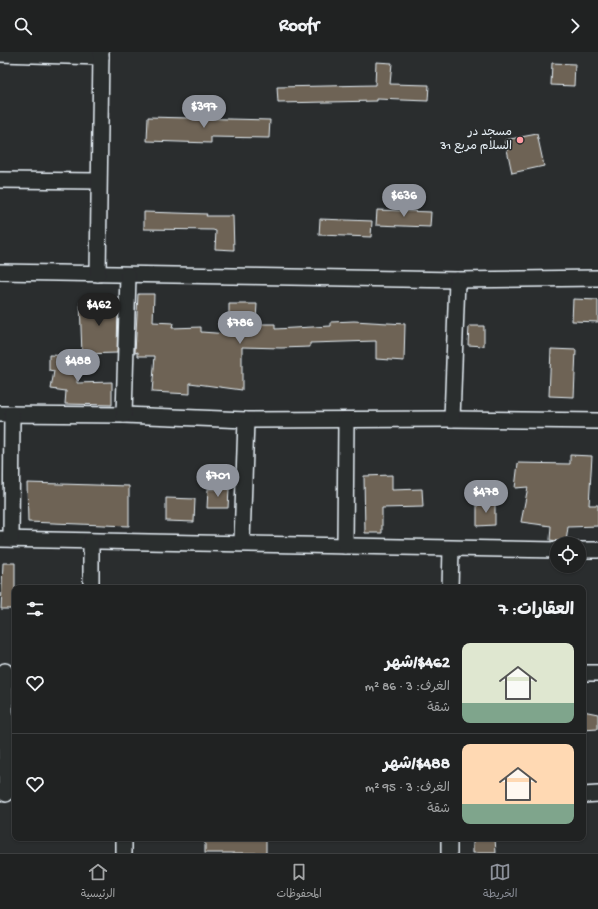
<!DOCTYPE html>
<html lang="ar">
<meta charset="utf-8">
<style>
body{margin:0;font-family:"Gochi Hand","Playpen Sans Arabic",sans-serif;background:#282a2a;color:#f1f3f6;direction:rtl;height:100vh;display:flex;flex-direction:column;font-size:15px;white-space:nowrap}
*{box-sizing:border-box;margin:0}
p{font-size:13px;color:#a2a4a5}
.icon{flex:none;width:22px;height:22px;fill:none;stroke:currentColor;stroke-width:2;stroke-linecap:round;stroke-linejoin:round}
.map{position:relative;flex:1;overflow:hidden;direction:ltr}
.side{position:absolute;left:12px;top:533px;width:574px;height:256px;display:flex;flex-direction:column;background:#202222;border-radius:8px;box-shadow:0 1px 3px #0004,0 0 0 1px #3d3f40;direction:rtl}
.side>*{flex:none}
.fabs{position:absolute;left:550px;top:485px;display:grid;gap:8px}
.fabs a{display:grid;place-items:center;width:36px;height:36px;border-radius:50%;background:#202222;box-shadow:0 1px 3px #0004,0 0 0 1px #3d3f40;font-size:20px}
.price{position:absolute;translate:-50% -34px;padding:0 9px;border-radius:14px;background:#8c9099;color:#fff;font-size:13px;line-height:26px;filter:drop-shadow(0 1px 2px #0008)}
.price::after{content:'';position:absolute;left:50%;top:24px;width:12px;height:9px;margin-left:-6px;background:inherit;clip-path:polygon(0 0,100% 0,50% 100%)}
.price.on{background:#222;color:#fff}
ul{padding:0;list-style:none}
li{display:flex;align-items:center;gap:12px;height:100px;padding:0 12px}
li+li{border-top:1px solid #3d3f40}
li span{display:grid;place-items:center;flex:none;width:112px;height:80px;border-radius:8px;color:#555}
li>.icon{margin-inline-start:auto}
span .icon{width:48px;height:48px;fill:#fffc;stroke-width:1}
li b{font-size:17px}
h2{display:flex;justify-content:space-between;align-items:center;height:48px;padding:0 12px;font-size:17px}
header{display:flex;justify-content:space-between;align-items:center;height:52px;padding:0 12px;background:#202222;font-size:18px;font-weight:800}
.tabs{display:flex;justify-content:space-around;align-items:center;height:56px;border-top:1px solid #3d3f40;background:#202222;font-size:11px;color:#a2a4a5}
.tabs a{display:grid;justify-items:center;gap:2px}
.tabs .on{color:#8c9099}
.map>svg:first-child{display:block}
.building{fill:#6e6455;stroke:#e8f1f8}
.lines{fill:none;stroke-linecap:round;stroke-linejoin:round}
.minor-casing{stroke:#e8f1f8;stroke-width:18}
.minor{stroke:#2a2d2e;stroke-width:15}
.poi-dot{fill:#ff9aa2;stroke:#2a2d2e;stroke-width:1.5}
.labels{text-anchor:middle;dominant-baseline:central;stroke-width:3;stroke-linejoin:round;paint-order:stroke}
.poi-label{font-size:12px;fill:#e8f1f8;stroke:#2a2d2e;text-anchor:end}
</style>
<header><svg class="icon" aria-label="forward" viewBox="0 0 24 24"><path d="M9 5l7 7-7 7"/></svg>Roofr<svg class="icon" aria-label="search" viewBox="0 0 24 24"><circle cx="10" cy="10" r="6"/><path d="M15 15l6 6"/></svg></header>
<div class="map">
<svg width="598" height="801" viewBox="0 0 598 801">
<rect width="100%" height="100%" fill="#2a2d2e"/>
<filter id="ink" filterUnits="userSpaceOnUse"><feTurbulence type="fractalNoise" baseFrequency=".025" numOctaves="2"/><feDisplacementMap in="SourceGraphic" scale="8" xChannelSelector="R" yChannelSelector="G"/><feConvolveMatrix kernelMatrix="1 2 1 2 8 2 1 2 1" color-interpolation-filters="sRGB"/></filter>
<g filter="url(#ink)">
<g class="building">
<polygon points="376,10 392,11 390,32 429,33 428,49 377,47 377,49 278,51 277,35 375,33"/>
<polygon points="552,11 575,12 574,34 551,33"/>
<polygon points="148,65 270,68 269,86 211,85 211,91 147,89"/>
<polygon points="537,82 544,114 512,121 505,88"/>
<polygon points="377,158 431,160 430,175 376,173"/>
<polygon points="144,160 207,162 206,164 233,164 234,198 215,197 216,179 213,178 144,177"/>
<polygon points="320,167 372,169 371,185 319,183"/>
<polygon points="138,242 154,242 153,270 173,271 172,276 201,275 201,280 229,282 229,252 257,252 256,268 262,269 261,272 275,272 275,277 331,274 331,270 354,269 405,272 404,309 376,307 376,289 310,291 310,295 281,296 242,295 242,338 190,331 190,342 152,340 155,304 138,304 138,300 135,301"/>
<polygon points="573,247 598,248 598,270 572,269"/>
<polygon points="80,250 118,250 117,301 82,302"/>
<polygon points="469,274 484,274 484,294 468,293"/>
<polygon points="551,297 576,298 574,345 549,344"/>
<polygon points="49,303 78,304 77,331 112,330 112,353 65,352 66,339 51,337 54,319 49,318"/>
<polygon points="570,403 592,404 589,453 598,453 598,474 568,475 566,490 550,488 551,474 521,470 528,435 515,436 518,411 570,412"/>
<polygon points="392,423 392,438 422,437 423,455 382,456 382,481 365,481 364,424"/>
<polygon points="27,431 129,434 129,474 28,470"/>
<polygon points="208,437 229,437 228,456 207,456"/>
<polygon points="166,446 195,447 194,470 166,469"/>
<polygon points="477,450 495,450 495,473 477,474"/>
<polygon points="3,511 15,511 15,557 1,557"/>
<polygon points="583,659 598,662 598,677 583,678"/>
<rect x="205" y="786" width="61" height="15"/>
<polygon points="473,786 495,786 496,801 473,801"/>
</g>
<g class="lines">
<defs>
<g id="minor">
<polyline points="0,2 101,5"/>
<polyline points="0,128 98,129"/>
<polyline points="0,220 457,228 598,226"/>
<polyline points="98,222 101,0"/>
<polyline points="0,362 124,363 246,368 452,367 598,369"/>
<polyline points="124,363 128,223"/>
<polyline points="452,367 457,228"/>
<polyline points="0,487 557,498"/>
<polyline points="11,487 12,362"/>
<polyline points="242,490 246,368"/>
<polyline points="345,494 346,368"/>
<polyline points="579,498 598,498"/>
<polyline points="91,536 91,489"/>
<polyline points="450,536 451,497"/>
<polyline points="5,619 6,742"/>
<polyline points="583,621 598,621"/>
<polyline points="583,743 598,742"/>
<polyline points="124,801 124,786"/>
<polyline points="449,801 449,786"/>
</g>
</defs>
<use href="#minor" class="minor-casing"/>
<use href="#minor" class="minor"/>
</g>
</g>
<circle class="poi-dot" cx="520" cy="88" r="4"/>
<g class="labels">
<g class="poi-label">
<text x="512" y="81">مسجد در<tspan x="512" dy="14">السلام مربع 31</tspan></text>
</g>
</g>
</svg>
<div class="fabs">
<a><svg class="icon" aria-label="locate" viewBox="0 0 24 24"><circle cx="12" cy="12" r="6"/><path d="M12 2v4M12 18v4M2 12h4M18 12h4"/></svg></a>
</div>
<b class="price" style="left:204px;top:77px">$397</b>
<b class="price" style="left:404px;top:166px">$636</b>
<b class="price on" style="left:99px;top:275px">$462</b>
<b class="price" style="left:240px;top:293px">$786</b>
<b class="price" style="left:78px;top:331px">$488</b>
<b class="price" style="left:218px;top:446px">$701</b>
<b class="price" style="left:486px;top:462px">$478</b>
<section class="side">
<h2>العقارات: 7<svg class="icon" aria-label="filters" viewBox="0 0 24 24"><path d="M4 7h16M4 17h16"/><circle cx="9" cy="7" r="2"/><circle cx="15" cy="17" r="2"/></svg></h2>
<ul>
<li><span style="background:linear-gradient(#dfe7d0 75%,#7fa58c 0)"><svg class="icon" aria-label="home" viewBox="0 0 24 24"><path d="M3 11l9-7 9 7M6 9v11h12V9"/></svg></span><div><b>$462/شهر</b><p>الغرف: 3 · 86 m²</p><p>شقة</p></div><svg class="icon" aria-label="heart" viewBox="0 0 24 24"><path d="M12 20l-8-8c-3-5 5-10 8-4 3-6 11-1 8 4z"/></svg></li>
<li><span style="background:linear-gradient(#ffd9b3 75%,#7fa58c 0)"><svg class="icon" aria-label="home" viewBox="0 0 24 24"><path d="M3 11l9-7 9 7M6 9v11h12V9"/></svg></span><div><b>$488/شهر</b><p>الغرف: 3 · 95 m²</p><p>شقة</p></div><svg class="icon" aria-label="heart" viewBox="0 0 24 24"><path d="M12 20l-8-8c-3-5 5-10 8-4 3-6 11-1 8 4z"/></svg></li>
</ul>
</section>
</div>
<nav class="tabs">
<a class="on"><svg class="icon" aria-label="map" viewBox="0 0 24 24"><path d="M3 6l6-2 6 2 6-2v14l-6 2-6-2-6 2zM9 4v14M15 6v14"/></svg>الخريطة</a>
<a><svg class="icon" aria-label="saved" viewBox="0 0 24 24"><path d="M7 4h10v16l-5-4-5 4z"/></svg>المحفوظات</a>
<a><svg class="icon" aria-label="home" viewBox="0 0 24 24"><path d="M3 11l9-7 9 7M6 9v11h12V9"/></svg>الرئيسية</a>
</nav>
